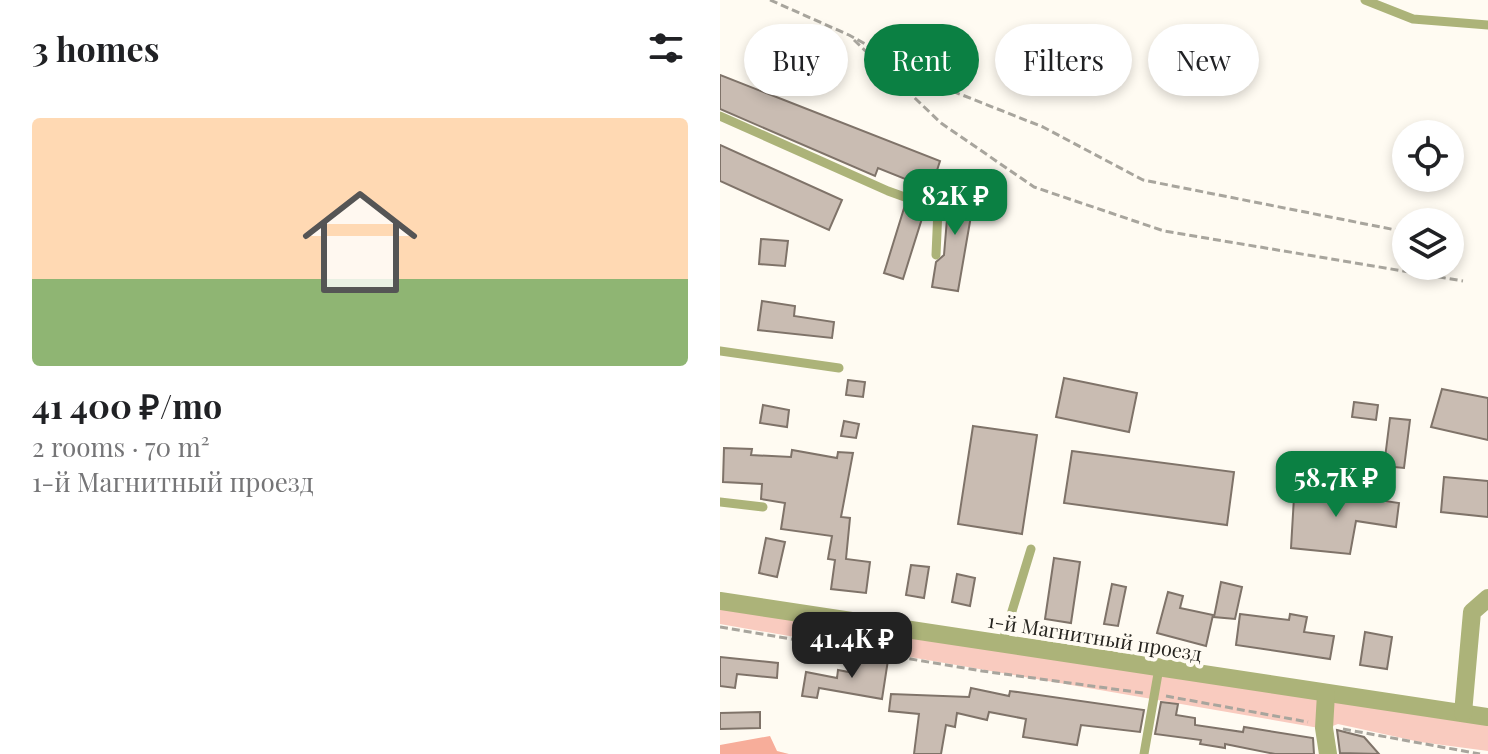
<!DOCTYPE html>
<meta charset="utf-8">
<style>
body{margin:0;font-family:"Playfair Display",serif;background:#f6f6f6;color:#202124;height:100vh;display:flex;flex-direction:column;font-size:30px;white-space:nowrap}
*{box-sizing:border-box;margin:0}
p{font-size:26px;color:#757577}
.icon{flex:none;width:44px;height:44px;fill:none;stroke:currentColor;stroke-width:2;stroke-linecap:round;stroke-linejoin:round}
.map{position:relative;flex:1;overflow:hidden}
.panel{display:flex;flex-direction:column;background:#fff;width:720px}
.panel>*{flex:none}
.top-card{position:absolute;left:24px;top:24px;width:624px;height:72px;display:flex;gap:16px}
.tools{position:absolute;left:672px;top:120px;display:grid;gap:16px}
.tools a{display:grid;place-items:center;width:72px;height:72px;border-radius:50%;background:#fff;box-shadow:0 4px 12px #0003;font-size:40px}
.price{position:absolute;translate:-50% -68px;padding:0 18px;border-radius:16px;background:#0b8043;color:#fff;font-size:26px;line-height:52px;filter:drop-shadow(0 2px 4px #0008)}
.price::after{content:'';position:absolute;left:50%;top:48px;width:24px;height:18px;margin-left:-12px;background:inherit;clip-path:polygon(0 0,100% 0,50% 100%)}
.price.active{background:#222;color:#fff}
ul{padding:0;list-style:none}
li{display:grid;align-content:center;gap:16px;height:424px;padding:0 32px}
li+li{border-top:2px solid #e0e0e0}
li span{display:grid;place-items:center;height:248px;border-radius:8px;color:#555}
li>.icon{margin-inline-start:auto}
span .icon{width:144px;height:144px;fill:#fffc;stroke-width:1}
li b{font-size:34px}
h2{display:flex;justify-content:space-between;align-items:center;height:96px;padding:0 32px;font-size:34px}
.pill{padding:0 28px;border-radius:36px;background:#fff;box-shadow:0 4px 12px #0003;font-size:28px;line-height:72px}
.pill.active{background:#0b8043;color:#fff}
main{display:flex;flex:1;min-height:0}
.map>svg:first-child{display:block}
.green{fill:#f9cbbf}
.forest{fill:#f7ad9a}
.building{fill:#c9bcb2;stroke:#7f7369;stroke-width:2}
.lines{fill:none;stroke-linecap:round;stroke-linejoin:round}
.path{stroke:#a8a59d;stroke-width:3;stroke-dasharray:8 4;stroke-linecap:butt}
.service{stroke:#acb379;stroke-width:9}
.minor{stroke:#acb379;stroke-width:18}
.labels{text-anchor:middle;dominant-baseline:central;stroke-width:8;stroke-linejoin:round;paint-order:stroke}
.street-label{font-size:20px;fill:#272520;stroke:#fffbf2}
</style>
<main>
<section class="panel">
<h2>3 homes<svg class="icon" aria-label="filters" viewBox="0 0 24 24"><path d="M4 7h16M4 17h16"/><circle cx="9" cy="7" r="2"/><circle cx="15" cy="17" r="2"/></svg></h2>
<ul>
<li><span style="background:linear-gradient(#ffd9b3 65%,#8fb573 0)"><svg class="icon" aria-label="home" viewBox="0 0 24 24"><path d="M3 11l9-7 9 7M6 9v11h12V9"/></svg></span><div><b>41 400 ₽/mo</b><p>2 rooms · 70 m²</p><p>1-й Магнитный проезд</p></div></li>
</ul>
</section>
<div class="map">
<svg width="768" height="754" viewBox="0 0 768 754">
<rect width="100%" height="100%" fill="#fffbf2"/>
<g class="green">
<polygon points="0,608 599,699 599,728 0,624"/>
<polygon points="615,700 768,722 768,751 700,742 618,724 607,728"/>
</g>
<polygon class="forest" points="50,736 57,751 69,754 0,754 0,745"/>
<g class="building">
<polygon points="0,75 220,161 208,198 190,191 193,182 158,168 155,176 0,109"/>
<polygon points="0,145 122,200 109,230 0,181"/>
<polygon points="230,183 256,187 238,291 212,287 216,262 224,255"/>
<polygon points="185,205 204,212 183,279 164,273"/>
<polygon points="41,239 68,241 65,266 39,264"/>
<polygon points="42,301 75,306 74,316 114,322 112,338 38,330"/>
<polygon points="344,378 417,393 409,432 336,417"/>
<polygon points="128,380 145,382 143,397 126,395"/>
<polygon points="722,389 768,398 768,440 711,427"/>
<polygon points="634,402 658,405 656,420 632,417"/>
<polygon points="43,405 69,410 67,427 40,423"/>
<polygon points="670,418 690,420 684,468 664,466"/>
<polygon points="124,421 139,424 136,438 121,436"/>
<polygon points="253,426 317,435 302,534 238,524"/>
<polygon points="4,448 32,449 31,455 71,457 72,450 117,458 118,452 133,453 121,517 130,518 126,559 150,562 146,593 111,589 115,560 108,559 112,536 61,529 65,503 41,499 42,484 3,482"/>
<polygon points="352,451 514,472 507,525 344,503"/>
<polygon points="724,477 768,481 768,517 721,512"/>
<polygon points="597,484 639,491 638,497 679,503 676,527 636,521 630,554 571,548 574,497 594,500"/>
<polygon points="46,538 65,542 57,577 39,573"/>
<polygon points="334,558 360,562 351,623 325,619"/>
<polygon points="191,565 209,567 204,598 186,595"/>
<polygon points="237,574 255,578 250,606 232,602"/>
<polygon points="501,582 522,587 515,619 494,617"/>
<polygon points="392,584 406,587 398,626 384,624"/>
<polygon points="448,592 463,596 460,608 493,615 486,646 437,633"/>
<polygon points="520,614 569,620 570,614 587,617 584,632 614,636 610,659 516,645"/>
<polygon points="645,632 672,637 667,669 640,665"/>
<polygon points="137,654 168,660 162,699 99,688 97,698 82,696 86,672 117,678 118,670 134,673"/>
<polygon points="0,657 58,663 57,678 17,674 15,688 0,686"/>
<polygon points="251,688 289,696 290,691 424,710 420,732 361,725 357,745 303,737 306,719 269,712 267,720 237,713 235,727 226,725 221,754 194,754 199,714 169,711 171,694 249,697"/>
<polygon points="441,702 458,704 456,715 475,718 475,725 523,732 524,727 593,738 594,754 555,754 505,744 505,748 480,744 481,740 435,734"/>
<polygon points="40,712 40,728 0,729 0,713"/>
<polygon points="617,730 644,737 659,754 620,753"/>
</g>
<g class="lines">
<g class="path">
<polyline points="50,0 129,35 227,89 323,127 423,180 686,232"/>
<polyline points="134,40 221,123 314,187 444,231 743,281"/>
<polyline points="0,627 262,671 423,693"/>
<polyline points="446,696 588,722"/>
<polyline points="623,729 760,754"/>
</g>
<g class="service">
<polyline points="645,0 693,19 768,25"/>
<polyline points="0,116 168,191 218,209 216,255"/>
<polyline points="0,351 119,368"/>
<polyline points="0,502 43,507"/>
<polyline points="282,644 311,549"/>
<polyline points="424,754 439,668"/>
</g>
<g class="minor">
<polyline points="0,601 768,717"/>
<polyline points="606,694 604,728 608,754"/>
<polyline points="743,713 752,612 768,598"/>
</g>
</g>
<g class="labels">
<g class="street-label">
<text transform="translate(375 636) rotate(9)">1-й Магнитный проезд</text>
</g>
</g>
</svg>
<div class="tools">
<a><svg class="icon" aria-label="locate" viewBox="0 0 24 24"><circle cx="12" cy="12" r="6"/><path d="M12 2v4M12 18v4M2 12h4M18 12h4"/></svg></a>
<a><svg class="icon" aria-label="layers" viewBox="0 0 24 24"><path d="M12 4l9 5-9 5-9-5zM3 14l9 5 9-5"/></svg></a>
</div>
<b class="price" style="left:235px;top:237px">82K ₽</b>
<b class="price" style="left:616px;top:519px">58.7K ₽</b>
<b class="price active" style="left:132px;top:680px">41.4K ₽</b>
<div class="top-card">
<a class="pill">Buy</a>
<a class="pill active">Rent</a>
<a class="pill">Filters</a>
<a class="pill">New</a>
</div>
</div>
</main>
